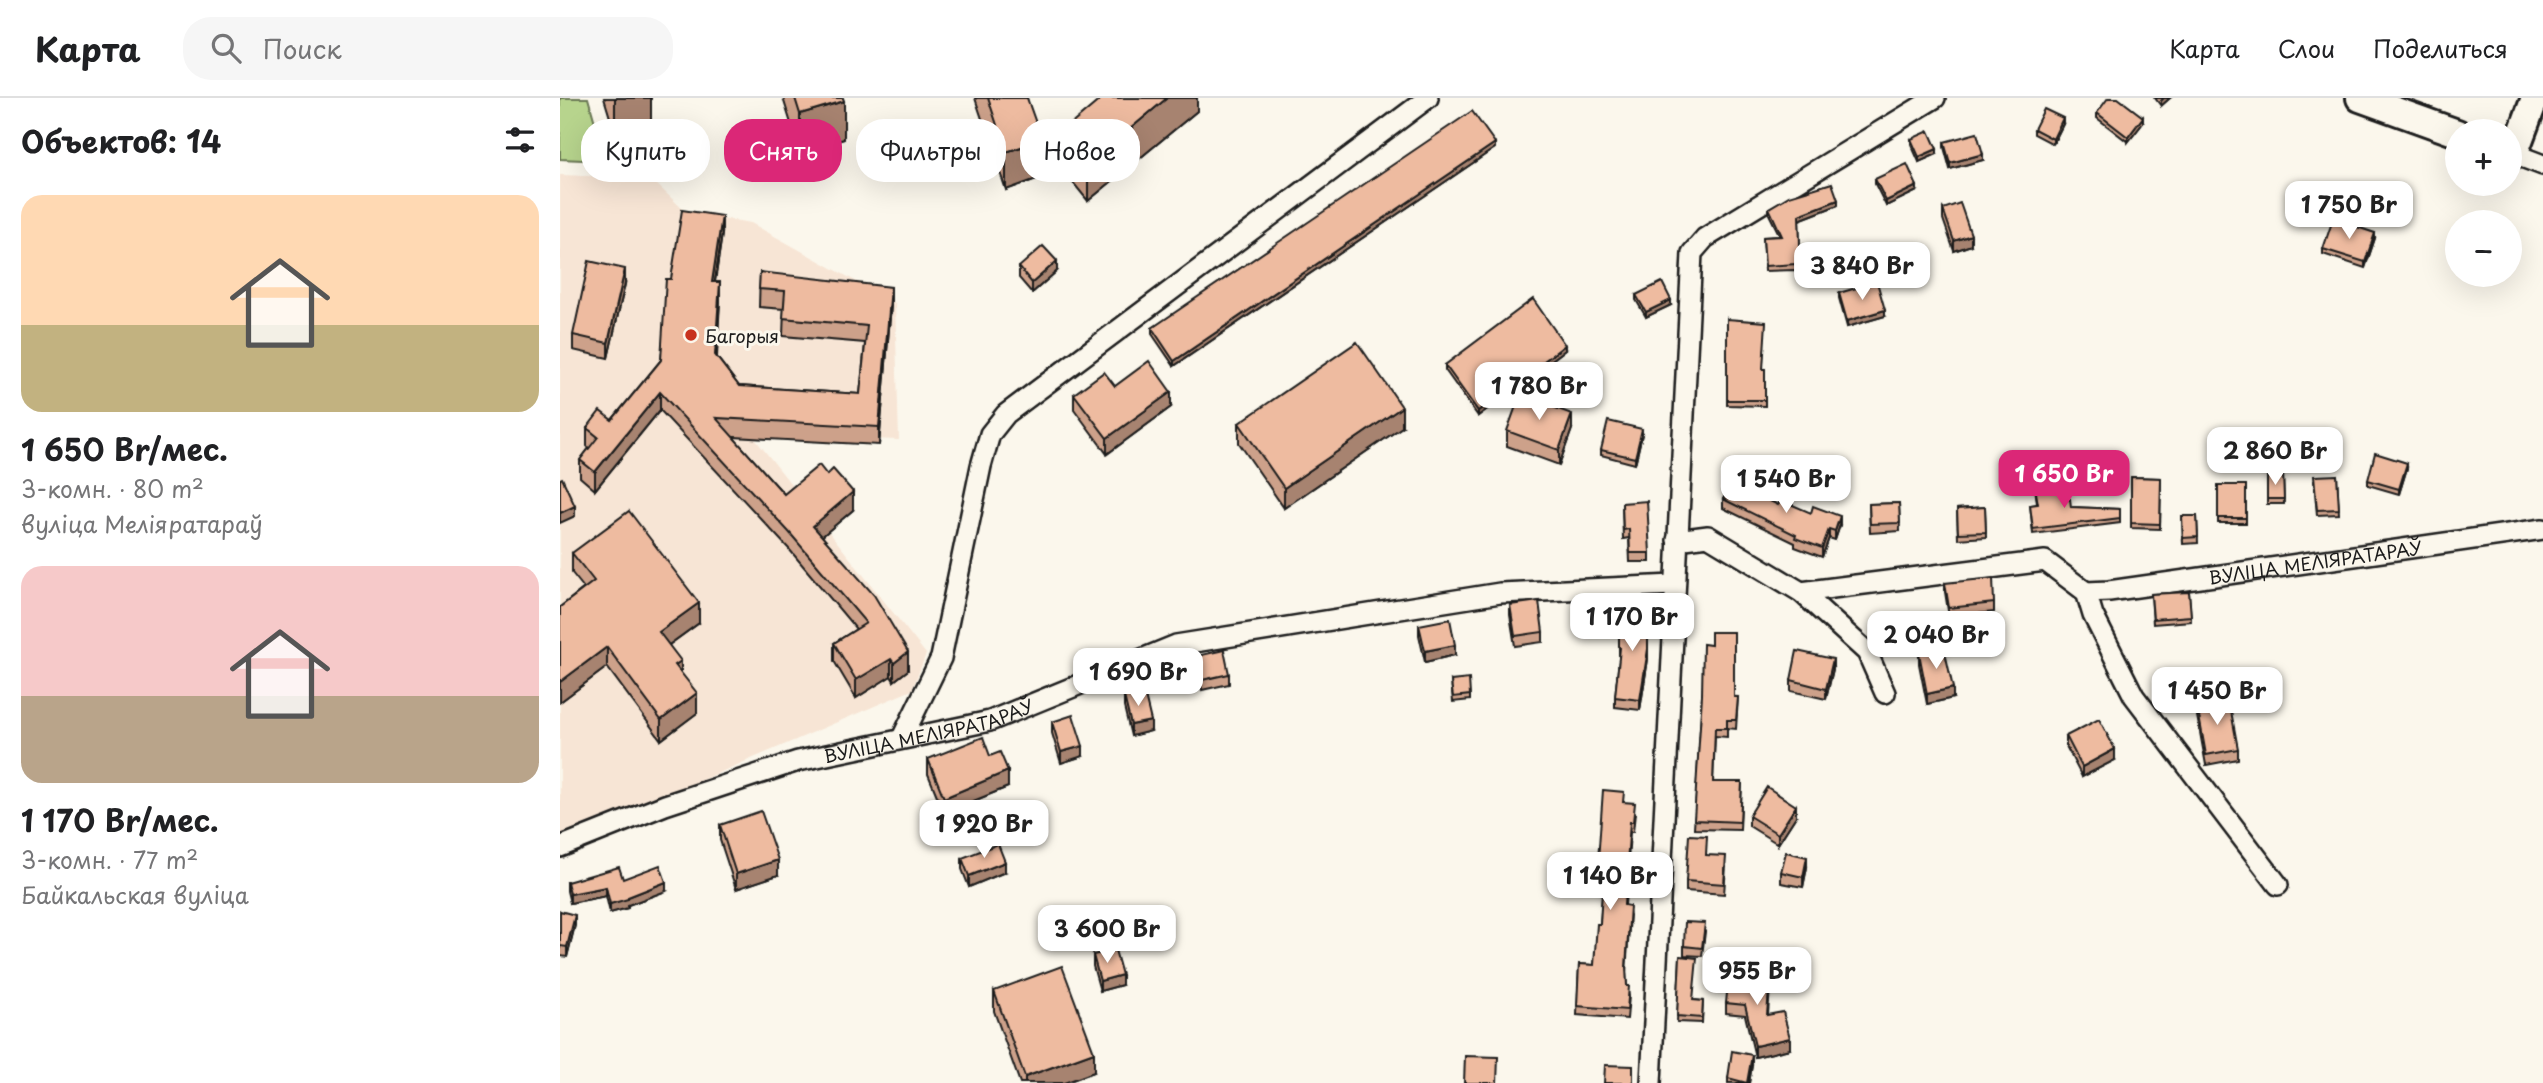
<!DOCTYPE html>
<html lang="ru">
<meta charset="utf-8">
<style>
body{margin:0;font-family:"Playpen Sans",sans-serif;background:#f6f6f6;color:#202124;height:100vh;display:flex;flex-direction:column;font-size:26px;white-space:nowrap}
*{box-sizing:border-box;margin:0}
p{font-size:23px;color:#757577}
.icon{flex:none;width:38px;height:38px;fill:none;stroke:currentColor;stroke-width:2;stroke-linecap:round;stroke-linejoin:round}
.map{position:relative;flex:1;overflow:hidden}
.side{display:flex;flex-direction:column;background:#fff;width:560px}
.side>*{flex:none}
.hud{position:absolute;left:21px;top:21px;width:665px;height:63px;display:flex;gap:14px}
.tools{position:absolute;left:1885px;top:21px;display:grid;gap:14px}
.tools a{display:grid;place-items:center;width:77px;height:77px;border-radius:50%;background:#fff;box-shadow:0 7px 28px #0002;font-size:35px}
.price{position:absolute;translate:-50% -60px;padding:0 16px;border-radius:14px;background:#fff;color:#222;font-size:23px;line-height:46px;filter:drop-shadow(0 2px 4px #0008)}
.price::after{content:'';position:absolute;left:50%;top:42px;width:21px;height:16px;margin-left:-10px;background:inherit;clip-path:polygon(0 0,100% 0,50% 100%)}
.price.on{background:#db2777;color:#fff}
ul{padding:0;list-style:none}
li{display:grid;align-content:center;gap:14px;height:371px;padding:0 21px}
li span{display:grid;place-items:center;height:217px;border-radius:21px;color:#555}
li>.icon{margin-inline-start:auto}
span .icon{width:126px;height:126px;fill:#fffc;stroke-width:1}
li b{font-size:30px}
h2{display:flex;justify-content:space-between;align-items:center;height:84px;padding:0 21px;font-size:30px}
.pill{padding:0 24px;border-radius:28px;background:#fff;box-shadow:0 7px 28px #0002;font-size:24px;line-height:63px}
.pill.on{background:#db2777;color:#fff}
header{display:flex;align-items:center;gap:42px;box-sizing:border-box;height:98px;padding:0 35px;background:#fff;border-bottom:2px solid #e0e0e0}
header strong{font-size:33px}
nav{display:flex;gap:38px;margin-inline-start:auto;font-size:24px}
.search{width:490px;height:63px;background:#f6f6f6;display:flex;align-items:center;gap:18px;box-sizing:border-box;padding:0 24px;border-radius:28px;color:#757577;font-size:26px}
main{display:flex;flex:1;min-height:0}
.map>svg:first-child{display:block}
.built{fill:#f7e5d5}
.green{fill:#b7d48d;stroke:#6a7854;stroke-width:2}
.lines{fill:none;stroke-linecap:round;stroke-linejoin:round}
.street-casing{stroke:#1c1c1c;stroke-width:24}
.secondary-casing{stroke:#1c1c1c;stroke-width:32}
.street{stroke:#fbf7ec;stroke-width:19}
.secondary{stroke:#fbf7ec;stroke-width:26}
.wall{fill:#cda18a;stroke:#1c1c1c;stroke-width:2}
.shaded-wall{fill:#a78370;stroke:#1c1c1c;stroke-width:2}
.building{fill:#eebba0;stroke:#1c1c1c;stroke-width:2}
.poi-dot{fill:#c8321e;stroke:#fbf7ec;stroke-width:2.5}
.labels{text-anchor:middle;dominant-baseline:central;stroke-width:6;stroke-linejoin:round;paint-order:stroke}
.poi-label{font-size:18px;fill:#1c1c1c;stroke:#fbf7ec;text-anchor:start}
.street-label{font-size:18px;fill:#1c1c1c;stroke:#fbf7ec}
</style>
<header>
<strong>Карта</strong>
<div class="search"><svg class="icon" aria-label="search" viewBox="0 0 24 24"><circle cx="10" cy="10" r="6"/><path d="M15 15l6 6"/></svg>Поиск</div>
<nav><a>Карта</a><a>Слои</a><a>Поделиться</a></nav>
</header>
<main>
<section class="side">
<h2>Объектов: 14<svg class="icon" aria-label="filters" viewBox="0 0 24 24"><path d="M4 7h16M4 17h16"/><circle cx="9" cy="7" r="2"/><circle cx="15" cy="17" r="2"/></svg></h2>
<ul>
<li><span style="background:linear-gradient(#ffd9b3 60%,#c2b280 0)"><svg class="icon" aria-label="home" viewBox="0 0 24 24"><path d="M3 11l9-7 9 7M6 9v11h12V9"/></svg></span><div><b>1 650 Br/мес.</b><p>3-комн. · 80 m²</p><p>вуліца Меліяратараў</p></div></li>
<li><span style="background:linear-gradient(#f6c9c9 60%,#b9a48a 0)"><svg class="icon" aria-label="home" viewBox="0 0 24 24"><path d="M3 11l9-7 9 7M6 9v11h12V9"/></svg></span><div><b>1 170 Br/мес.</b><p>3-комн. · 77 m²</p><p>Байкальская вуліца</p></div></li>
</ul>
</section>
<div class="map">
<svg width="1983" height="985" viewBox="0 0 1983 985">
<rect width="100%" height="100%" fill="#fbf7ec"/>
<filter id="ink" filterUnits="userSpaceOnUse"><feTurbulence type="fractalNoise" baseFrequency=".0143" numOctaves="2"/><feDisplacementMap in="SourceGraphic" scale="14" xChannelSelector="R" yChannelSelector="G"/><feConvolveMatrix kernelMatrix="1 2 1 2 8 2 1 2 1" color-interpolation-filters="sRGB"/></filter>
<g filter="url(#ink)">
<polygon class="built" points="0,77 90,80 126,114 191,125 335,205 339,342 192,337 366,556 352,592 0,743"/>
<polygon class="green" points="0,0 28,0 46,63 0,61"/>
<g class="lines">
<defs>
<g id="street">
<polyline points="1954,56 1983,67"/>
<polyline points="1117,442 1148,438 1241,494 1307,554 1325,595"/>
<polyline points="1241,494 1485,463 1526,494 1533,517 1574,598 1718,787"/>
<path id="s1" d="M1526,494L1549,493L1983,431"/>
<polyline points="342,640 381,560 421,368 430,336 446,316 868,0"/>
<path id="s2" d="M0,749L105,707L238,663L430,623L616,547L940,495L1114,487"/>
<polyline points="1091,985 1132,155 1145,140 1375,0"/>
</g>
<g id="secondary">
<polyline points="1800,0 1897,35"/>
<polyline points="1950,54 1954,56 1975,0"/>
</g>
</defs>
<use href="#street" class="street-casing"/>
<use href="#secondary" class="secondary-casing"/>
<use href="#street" class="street"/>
<use href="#secondary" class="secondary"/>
</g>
<g class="wall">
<polygon points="44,0 91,0 91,26 55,36"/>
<polygon points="223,0 283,0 284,41 240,54"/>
<polygon points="415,0 467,0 482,79 446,92"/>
<polygon points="637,0 637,13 528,103 502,71 502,34"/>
<polygon points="1595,0 1610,0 1601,8"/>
<polygon points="1537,15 1583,25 1568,44 1537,20"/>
<polygon points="1503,26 1493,46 1474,36 1474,31"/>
<polygon points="1351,41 1377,56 1359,64 1351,46"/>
<polygon points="1384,44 1423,62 1390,71 1384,49"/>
<polygon points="935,50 614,268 592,236 592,230"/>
<polygon points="1315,81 1357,93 1326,108 1315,86"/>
<polygon points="1278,107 1239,122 1241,182 1236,172 1205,173 1203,139 1220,138 1209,116 1209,110"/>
<polygon points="1383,111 1411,147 1394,153 1383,121"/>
<polygon points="162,136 155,184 160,202 157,259 179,288 300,296 305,245 223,238 224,211 199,209 200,174 331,207 319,347 173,339 224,396 293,412 262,438 348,572 334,583 331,578 296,600 274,563 274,545 296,531 229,451 100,312 35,392 20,379 20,362 29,350 27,348 27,330 52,322 101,262 111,181"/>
<polygon points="1815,140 1805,170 1763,156 1763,151"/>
<polygon points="459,169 497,173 472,195 459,180"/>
<polygon points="65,186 48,260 13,252 13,237"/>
<polygon points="1279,195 1325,218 1287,229 1279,200"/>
<polygon points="1076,197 1111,207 1086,219 1076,202"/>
<polygon points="1167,221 1203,271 1205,271 1205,308 1167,307"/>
<polygon points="1005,252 918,318 885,272 885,267"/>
<polygon points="555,288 611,309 547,356 514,311 514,296"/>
<polygon points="679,325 842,329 724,410 679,345"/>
<polygon points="1012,331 999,367 947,348 947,333"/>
<polygon points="1082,336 1075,366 1041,357 1041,352"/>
<polygon points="1847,370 1839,396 1808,387 1808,382"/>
<polygon points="1723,376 1724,406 1707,406 1707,377"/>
<polygon points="1777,377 1779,416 1757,417 1754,383"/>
<polygon points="1571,379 1601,380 1600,431 1571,430"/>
<rect x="1658" y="387" width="28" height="38"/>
<polygon points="1475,389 1504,402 1511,409 1560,411 1560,425 1473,436 1470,407 1477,406"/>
<polygon points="1163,401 1218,407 1280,427 1275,442 1269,440 1262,459 1235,449 1235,445 1163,410"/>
<polygon points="1062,405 1090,455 1090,464 1070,464 1069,440 1063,441"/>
<polygon points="1339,405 1340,433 1310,435 1309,406"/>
<polygon points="1425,409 1426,439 1398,441 1397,411"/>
<polygon points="1622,418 1637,418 1638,445 1623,446"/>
<polygon points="12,455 139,525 109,547 137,615 101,642 47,569 0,604 0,509 24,490 12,475"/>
<polygon points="1385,485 1434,505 1434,514 1389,519 1385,494"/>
<polygon points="1629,494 1631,523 1593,526 1591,496"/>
<polygon points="950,507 983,534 983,544 955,548 950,517"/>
<polygon points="1059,511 1088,561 1080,612 1055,609 1055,599 1059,561"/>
<polygon points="859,527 895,557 865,564 859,537"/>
<polygon points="1359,555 1393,600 1367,606 1359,566"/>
<polygon points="637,558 669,576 669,586 642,592 637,568"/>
<polygon points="1273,571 1266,601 1231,593 1231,582"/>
<polygon points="891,583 910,597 910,602 893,604"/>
<polygon points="1142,597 1178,599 1176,631 1167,630 1167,639 1155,638 1153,684 1182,684 1180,732 1134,731"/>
<polygon points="564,598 591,633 571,638 564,609"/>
<polygon points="1637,607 1678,651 1678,661 1646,667 1637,618"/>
<polygon points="492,624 523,658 501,665 492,635"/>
<polygon points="1506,638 1555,662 1522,679 1506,648"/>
<polygon points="430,658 448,689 384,715 368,676 368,661"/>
<polygon points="1064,704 1075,715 1073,734 1070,734 1065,807 1070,817 1066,875 1067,888 1069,898 1067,921 1017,917 1019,866 1034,867 1040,826 1043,787 1037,786 1037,777"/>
<polygon points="1189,718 1236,718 1218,746 1189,728"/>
<polygon points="160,727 218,777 176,791 160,742"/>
<polygon points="1146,757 1166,768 1164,796 1126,793 1126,783"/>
<polygon points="402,760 445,774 409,789 402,771"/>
<polygon points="1247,769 1243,789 1221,785 1221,774"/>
<polygon points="63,781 106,793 68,807 68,810 50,815 46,798 10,805 7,793 7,784"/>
<polygon points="0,813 15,827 7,859 0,858"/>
<polygon points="1145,834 1142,858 1124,857 1124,848"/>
<polygon points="533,857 562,887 540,893 533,868"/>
<polygon points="1120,858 1133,902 1143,903 1142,925 1117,924"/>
<polygon points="1210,889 1208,917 1230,951 1195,959 1185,917 1166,915 1166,905"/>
<polygon points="434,893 534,974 504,985 460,985 434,913"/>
<polygon points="1192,967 1189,985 1168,985 1168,980"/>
</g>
<g class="shaded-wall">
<polygon points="55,0 91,0 91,26 55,36"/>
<polygon points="607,0 637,0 637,13 528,103 528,66"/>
<polygon points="1604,0 1610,0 1601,8 1601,3"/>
<polygon points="284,3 284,41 240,54 240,16"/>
<polygon points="1583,19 1583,25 1568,44 1568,39"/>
<polygon points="1503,20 1503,26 1493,46 1493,41"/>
<polygon points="482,42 482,79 446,92 446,54"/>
<polygon points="935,45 935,50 614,268 614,263"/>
<polygon points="1377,51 1377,56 1359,64 1359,59"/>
<polygon points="1423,56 1423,62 1390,71 1390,65"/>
<polygon points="1357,88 1357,93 1326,108 1326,103"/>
<polygon points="1278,102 1278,107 1239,122 1239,117"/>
<polygon points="162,118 162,136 152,202 152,184"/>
<polygon points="1815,135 1815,140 1805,170 1805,164"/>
<polygon points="1411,137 1411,147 1394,153 1394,143"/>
<polygon points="497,163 497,173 472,195 472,185"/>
<polygon points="65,171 65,186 48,260 48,245"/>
<polygon points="160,184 160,202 155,275 155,257"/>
<polygon points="331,189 331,207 319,347 319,329"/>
<polygon points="1111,202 1111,207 1086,219 1086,214"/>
<polygon points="1325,212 1325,218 1287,229 1287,223"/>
<polygon points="1005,247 1005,252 918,318 918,313"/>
<polygon points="100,294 100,312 35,392 35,374"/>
<polygon points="611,294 611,309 547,356 547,340"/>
<polygon points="842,309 842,329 724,410 724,390"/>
<polygon points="1012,316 1012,331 999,367 999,352"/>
<polygon points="1082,331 1082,336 1075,366 1075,360"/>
<polygon points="1847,365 1847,370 1839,396 1839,391"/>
<polygon points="293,394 293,412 253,446 253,428"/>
<polygon points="15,408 15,418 0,425 0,415"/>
<polygon points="1280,418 1280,427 1275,442 1275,433"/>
<polygon points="1269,431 1269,440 1262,459 1262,450"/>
<polygon points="139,505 139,525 99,554 99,534"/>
<polygon points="1088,512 1088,561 1080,612 1080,602"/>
<polygon points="895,547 895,557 865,564 865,553"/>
<polygon points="47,549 47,569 0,604 0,584"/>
<polygon points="348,554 348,572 334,583 334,565"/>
<polygon points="331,561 331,578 296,600 296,582"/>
<polygon points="1273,561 1273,571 1266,601 1266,591"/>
<polygon points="121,563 121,582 115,567"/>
<polygon points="1393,590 1393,600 1367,606 1367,596"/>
<polygon points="137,595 137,615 101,642 101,622"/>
<polygon points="591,623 591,633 571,638 571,627"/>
<polygon points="523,648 523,658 501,665 501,654"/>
<polygon points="1555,651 1555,662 1522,679 1522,669"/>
<polygon points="448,673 448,689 384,715 384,700"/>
<polygon points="1236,708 1236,718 1218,746 1218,736"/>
<polygon points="1247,759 1247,769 1243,789 1243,779"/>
<polygon points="218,762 218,777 176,791 176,776"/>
<polygon points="445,764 445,774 409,789 409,778"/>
<polygon points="106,784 106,793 68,807 68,810 50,815 50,806 68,799"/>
<polygon points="46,789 46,798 10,805 10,796"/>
<polygon points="15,817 15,827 7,859 7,849"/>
<polygon points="562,877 562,887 540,893 540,883"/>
<polygon points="1230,940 1230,951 1195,959 1195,948"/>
<polygon points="534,954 534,974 504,985 465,985 465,979"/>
<polygon points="1192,957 1192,967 1189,985 1187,985"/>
</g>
<g class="building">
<polygon points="235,0 283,0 284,3 240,16"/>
<polygon points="428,0 467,0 482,42 446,54"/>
<polygon points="542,0 607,0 528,66 502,34"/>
<polygon points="1548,0 1558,0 1583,19 1568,39 1537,15"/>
<polygon points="1484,11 1503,20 1493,41 1474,31"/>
<polygon points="912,13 935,45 614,263 592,230"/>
<polygon points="1369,33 1377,51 1359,59 1351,41"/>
<polygon points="1417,35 1423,56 1390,65 1384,44"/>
<polygon points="1347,66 1357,88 1326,103 1315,81"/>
<polygon points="1272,85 1278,102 1239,117 1241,177 1236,166 1205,168 1203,139 1222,138 1209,110 1229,98"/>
<polygon points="1400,105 1411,137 1394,143 1383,111"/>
<polygon points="122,112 162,118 152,184 160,184 155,257 179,288 300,296 307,228 223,220 225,193 199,191 200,174 331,189 319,329 156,320 224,396 259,367 267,377 273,371 293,394 253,428 314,497 348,554 334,565 331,561 296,582 274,545 306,525 229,434 100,294 35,374 20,362 38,339 27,330 40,313 52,322 101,262 106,181 111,181"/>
<polygon points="1773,121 1815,135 1805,164 1763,151"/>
<polygon points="483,148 497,163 472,185 459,169"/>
<polygon points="29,163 65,171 48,245 13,237"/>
<polygon points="1102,184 1111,202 1086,214 1076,197"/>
<polygon points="1317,184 1325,212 1287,223 1279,195"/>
<polygon points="973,201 1005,247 918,313 885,267"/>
<polygon points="1167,221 1206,224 1203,271 1205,271 1205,302 1167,302"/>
<polygon points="797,244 842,309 724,390 679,325"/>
<polygon points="589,263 611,294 547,340 514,296 544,274 555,288"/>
<polygon points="960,297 1012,316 999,352 947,333"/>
<polygon points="1048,323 1082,331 1075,360 1041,352"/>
<polygon points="1815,355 1847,365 1839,391 1808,382"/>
<polygon points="1723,376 1724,401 1707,401 1707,377"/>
<polygon points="1777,377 1779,411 1757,412 1754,378"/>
<polygon points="1571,379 1601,380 1600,426 1571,425"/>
<polygon points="2,380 15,408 0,415 0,381"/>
<polygon points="1172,384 1218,407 1221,402 1251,415 1253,408 1280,418 1275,433 1269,431 1262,450 1235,440 1236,437 1163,401"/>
<polygon points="1502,385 1504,402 1510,401 1511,409 1560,411 1560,420 1473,431 1470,407 1478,406 1475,389"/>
<rect x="1658" y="387" width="28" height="33"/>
<polygon points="1087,403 1090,455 1070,455 1069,431 1063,432 1062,405"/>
<polygon points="1339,405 1340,425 1310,426 1309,406"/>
<polygon points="1425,409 1426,434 1398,435 1397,411"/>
<polygon points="69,413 139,505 99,534 121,563 115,567 137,595 101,622 47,549 0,584 0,509 34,483 12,455"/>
<polygon points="1622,418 1637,418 1638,439 1623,440"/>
<polygon points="1433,480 1434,505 1389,510 1385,485"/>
<polygon points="1629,494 1631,518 1593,521 1591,496"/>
<polygon points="979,503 983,534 955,538 950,507"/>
<polygon points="1059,511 1088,512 1088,551 1080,602 1055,599 1060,550 1059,550"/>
<polygon points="890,521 895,547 865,553 859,527"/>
<polygon points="1151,534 1174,534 1174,599 1178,599 1176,622 1167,622 1167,630 1155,630 1153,684 1182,684 1180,724 1134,722 1142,597 1143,546 1151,547"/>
<polygon points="1384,550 1393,590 1367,596 1359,555"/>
<polygon points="664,552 669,576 642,582 637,558"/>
<polygon points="1237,553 1273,561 1266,591 1231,582"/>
<polygon points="909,581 910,597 893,599 891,583"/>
<polygon points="584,594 591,623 571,627 564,598"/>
<polygon points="1669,602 1678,651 1646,657 1637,607"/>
<polygon points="513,617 523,648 501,654 492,624"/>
<polygon points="1539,621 1555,651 1522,669 1506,638"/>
<polygon points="423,639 430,658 440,654 448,673 384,700 368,661"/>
<polygon points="1207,689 1236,708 1218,736 1189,718"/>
<polygon points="1043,692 1064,694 1063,704 1075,705 1073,724 1070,724 1064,807 1070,808 1066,869 1067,888 1069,888 1067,912 1017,908 1019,866 1034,867 1037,826 1040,826 1043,777 1037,777"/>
<polygon points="201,713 218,762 176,776 160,727"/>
<polygon points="1129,737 1147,738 1146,757 1166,758 1164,786 1126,783"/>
<polygon points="438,746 445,764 409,778 402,760"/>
<polygon points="1226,754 1247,759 1243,779 1221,774"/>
<polygon points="100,767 106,784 68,799 68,801 50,806 46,789 10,796 7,784 59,769 63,781"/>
<polygon points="0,813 15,817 7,849 0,848"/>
<polygon points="1125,824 1145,825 1142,850 1124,848"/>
<polygon points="555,852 562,877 540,883 533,857"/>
<polygon points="1120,858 1137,860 1133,902 1143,903 1142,920 1117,918"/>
<polygon points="502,868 534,954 465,979 434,893"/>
<polygon points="1169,875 1210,878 1207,917 1223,914 1230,940 1195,948 1185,907 1166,905"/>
<polygon points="1172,953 1192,957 1187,985 1168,980"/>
<polygon points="905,958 938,959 937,985 904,985"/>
<polygon points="1045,967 1073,968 1073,985 1044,985"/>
</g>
</g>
<circle class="poi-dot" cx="131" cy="237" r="7"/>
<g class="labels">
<g class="poi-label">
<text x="145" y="237">Багорыя</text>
</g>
<g class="street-label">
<text stroke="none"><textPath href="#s1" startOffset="231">ВУЛІЦА МЕЛІЯРАТАРАЎ</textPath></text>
<text stroke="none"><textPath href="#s2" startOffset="387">ВУЛІЦА МЕЛІЯРАТАРАЎ</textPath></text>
</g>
</g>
</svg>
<div class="tools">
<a>+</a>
<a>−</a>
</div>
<b class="price" style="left:1789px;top:143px">1 750 Br</b>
<b class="price" style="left:1302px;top:204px">3 840 Br</b>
<b class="price" style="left:979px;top:324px">1 780 Br</b>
<b class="price" style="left:1715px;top:389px">2 860 Br</b>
<b class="price on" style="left:1504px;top:412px">1 650 Br</b>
<b class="price" style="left:1226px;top:417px">1 540 Br</b>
<b class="price" style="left:1072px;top:555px">1 170 Br</b>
<b class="price" style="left:1376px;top:573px">2 040 Br</b>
<b class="price" style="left:578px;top:610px">1 690 Br</b>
<b class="price" style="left:1657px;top:629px">1 450 Br</b>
<b class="price" style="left:424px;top:762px">1 920 Br</b>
<b class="price" style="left:1050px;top:814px">1 140 Br</b>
<b class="price" style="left:547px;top:867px">3 600 Br</b>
<b class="price" style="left:1197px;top:909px">955 Br</b>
<div class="hud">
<a class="pill">Купить</a>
<a class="pill on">Снять</a>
<a class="pill">Фильтры</a>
<a class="pill">Новое</a>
</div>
</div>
</main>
